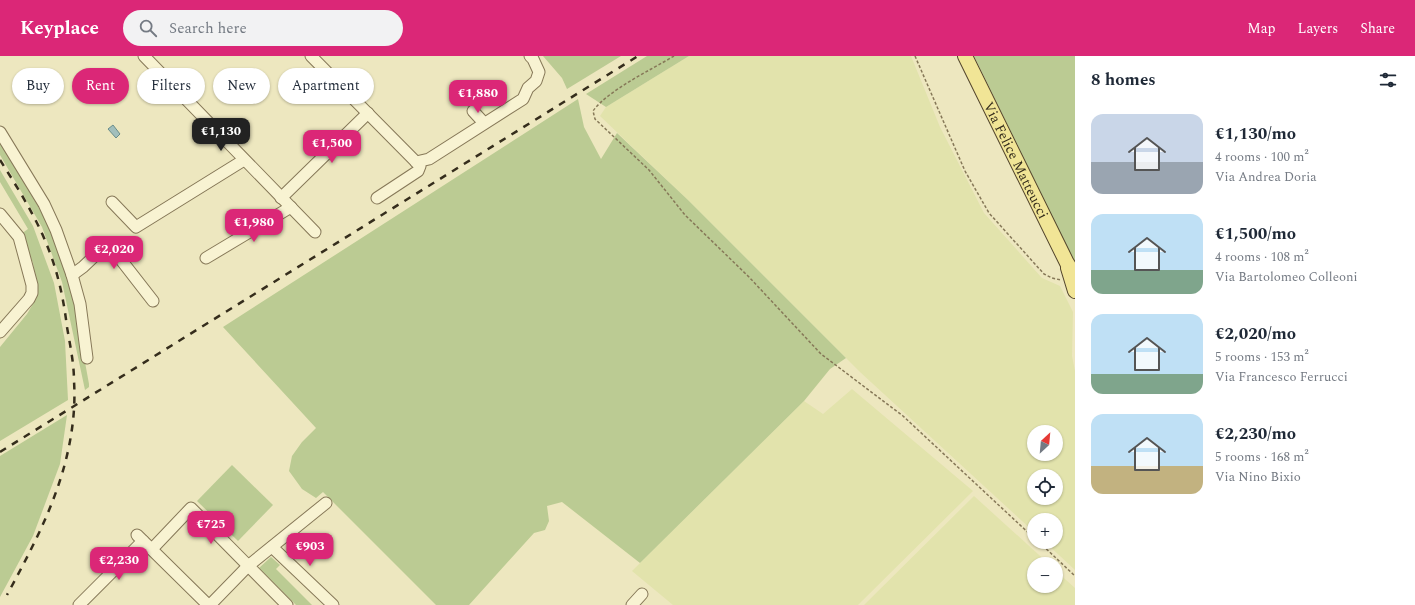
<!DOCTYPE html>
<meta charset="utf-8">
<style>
body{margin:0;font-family:Spectral,serif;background:#f2f2f3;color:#1f2937;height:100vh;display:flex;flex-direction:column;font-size:15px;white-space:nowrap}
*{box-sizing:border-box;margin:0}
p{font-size:13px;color:#747a83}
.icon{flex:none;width:22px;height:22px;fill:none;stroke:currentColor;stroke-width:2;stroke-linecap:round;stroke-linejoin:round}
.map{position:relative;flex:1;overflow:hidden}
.panel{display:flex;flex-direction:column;background:#fff;width:340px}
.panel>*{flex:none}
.guide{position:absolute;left:12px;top:12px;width:380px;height:36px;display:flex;gap:8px}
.needle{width:26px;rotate:26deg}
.tools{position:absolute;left:1027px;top:369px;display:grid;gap:8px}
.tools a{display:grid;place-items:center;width:36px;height:36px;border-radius:50%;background:#fff;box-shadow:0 1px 3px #0004;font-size:20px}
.price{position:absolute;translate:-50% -34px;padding:0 9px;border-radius:8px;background:#db2777;color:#fff;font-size:13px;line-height:26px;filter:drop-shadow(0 1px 2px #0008)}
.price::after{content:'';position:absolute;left:50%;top:24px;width:12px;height:9px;margin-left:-6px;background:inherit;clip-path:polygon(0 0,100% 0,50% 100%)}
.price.active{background:#222;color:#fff}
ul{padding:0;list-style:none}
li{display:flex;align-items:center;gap:12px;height:100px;padding:0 16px}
li span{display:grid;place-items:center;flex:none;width:112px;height:80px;border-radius:12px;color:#555}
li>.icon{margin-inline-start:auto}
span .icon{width:48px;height:48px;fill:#fffc;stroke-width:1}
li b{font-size:17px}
h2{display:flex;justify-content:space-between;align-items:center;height:48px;padding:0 16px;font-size:17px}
.tag{padding:0 14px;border-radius:18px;background:#fff;box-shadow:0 1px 3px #0004;font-size:14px;line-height:36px}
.tag.active{background:#db2777;color:#fff}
header{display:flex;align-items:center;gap:24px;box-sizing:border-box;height:56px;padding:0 20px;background:#db2777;color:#fff}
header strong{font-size:19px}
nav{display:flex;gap:22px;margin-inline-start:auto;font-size:14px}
.search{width:280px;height:36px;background:#f2f2f3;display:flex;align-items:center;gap:10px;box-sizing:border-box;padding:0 14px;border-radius:22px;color:#747a83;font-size:15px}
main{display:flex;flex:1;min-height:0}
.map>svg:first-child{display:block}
.farmland{fill:#e2e3ac;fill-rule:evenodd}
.green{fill:#bbcb93}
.water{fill:#a2bfbc;stroke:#6a8d8a}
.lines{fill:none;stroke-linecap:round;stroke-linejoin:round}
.minor-casing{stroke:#867858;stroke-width:13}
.major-casing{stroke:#53452c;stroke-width:16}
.path{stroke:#867858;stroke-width:1.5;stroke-dasharray:3 2;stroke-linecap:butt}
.minor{stroke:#f8f3d2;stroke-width:11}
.major{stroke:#f1e596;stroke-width:14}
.rail{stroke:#352d1c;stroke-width:2.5;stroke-dasharray:7 7;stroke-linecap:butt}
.labels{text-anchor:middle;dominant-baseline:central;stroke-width:3;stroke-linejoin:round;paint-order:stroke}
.street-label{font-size:14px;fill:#352d1c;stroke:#f5f0ce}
</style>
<header>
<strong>Keyplace</strong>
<div class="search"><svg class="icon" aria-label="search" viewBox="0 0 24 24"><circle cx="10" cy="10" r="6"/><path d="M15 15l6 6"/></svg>Search here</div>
<nav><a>Map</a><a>Layers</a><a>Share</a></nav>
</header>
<main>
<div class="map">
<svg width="1075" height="549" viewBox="0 0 1075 549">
<rect width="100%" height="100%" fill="#ede7bf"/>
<g class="farmland">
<path d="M689,0H911L940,71L984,157L1042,222L1060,230L1073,256L1072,300L1075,315V514L1045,486H1056V464H1034V476L860,316L688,144L600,60L606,51ZM1034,376H1056V398H1034ZM1034,420H1056V442H1034Z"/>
<polygon points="852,333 973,435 858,549 673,549 632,515 804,345 823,358"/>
<polygon points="974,440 1049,508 1034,508 1034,530 1056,530 1056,515 1075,532 1075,549 864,549"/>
</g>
<g class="green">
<polygon points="543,0 621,0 567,33 562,22"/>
<polygon points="647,0 689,0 606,51 586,38"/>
<polygon points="974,0 1075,0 1075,207"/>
<polygon points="578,43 584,71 601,103 617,77 688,144 846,302 830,313 804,345 640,507 562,446 547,450 549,465 545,474 534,477 469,549 436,549 323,436 316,442 302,433 289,415 292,400 302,386 316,372 223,271"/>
<polygon points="0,87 48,167 71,230 89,328 89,331 85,334 62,226 42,171 0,99"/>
<polygon points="0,114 33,170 54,227 65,285 68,344 0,385 0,291 27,258 37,241 33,207 21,178 28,173 0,126"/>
<polygon points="67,359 60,408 33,480 0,541 0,400"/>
<polygon points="232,409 273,449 238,485 197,445"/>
<polygon points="271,501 280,509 276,513 312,549 296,549 259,512"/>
</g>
<polygon class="water" points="113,69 120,78 116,82 108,73"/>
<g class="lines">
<defs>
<g id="minor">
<polyline points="144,0 315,176"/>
<polyline points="311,0 420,110 418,115 377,142"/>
<polyline points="473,55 484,67"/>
<polyline points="0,76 44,148 56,174 72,219 80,248 87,302"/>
<polyline points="416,106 429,103 523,43 528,32 536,25 539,16 533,3 530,0"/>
<polyline points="281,142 368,57"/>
<polyline points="112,146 136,171 244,104"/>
<polyline points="0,158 19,181 32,229 32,237 29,243 0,276"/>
<polyline points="206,202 291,151"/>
<polyline points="72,219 83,211 105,190 111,191 153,245"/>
<polyline points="137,479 208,549"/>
<polyline points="272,491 333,549"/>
<polyline points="152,493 191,452 287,549"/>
<polyline points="79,549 143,485"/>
<polyline points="210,549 248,510 326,447"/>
<polyline points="632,549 642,538"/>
</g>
<g id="major">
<path id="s1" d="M965,0L1067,207L1075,219"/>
<polyline points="1068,212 1075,235"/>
</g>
</defs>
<use href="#minor" class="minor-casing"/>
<use href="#major" class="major-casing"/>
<g class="path">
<path d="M674,0C651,14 608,34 593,55L595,63L649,114L685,159L749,221L821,298L903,360L1034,482"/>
<polyline points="915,0 965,115 989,157 1044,218 1052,222 1061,224"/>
<polyline points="1039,486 1075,520"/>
</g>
<use href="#minor" class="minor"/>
<use href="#major" class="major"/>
<g class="rail">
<path d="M0,104C19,134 38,164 50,197C59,221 64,246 67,271C70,289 74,307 74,325C76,356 71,388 62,418C49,461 28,500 7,539"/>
<polyline points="0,396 638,0"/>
</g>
</g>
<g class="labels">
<g class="street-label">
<text stroke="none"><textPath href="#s1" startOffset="116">Via Felice Matteucci</textPath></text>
</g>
</g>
</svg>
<div class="tools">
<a><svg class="needle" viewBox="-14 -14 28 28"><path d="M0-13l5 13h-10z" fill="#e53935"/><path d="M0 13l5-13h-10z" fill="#747a83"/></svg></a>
<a><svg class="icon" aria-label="locate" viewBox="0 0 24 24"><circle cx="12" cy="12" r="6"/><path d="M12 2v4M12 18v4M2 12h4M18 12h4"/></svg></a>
<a>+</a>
<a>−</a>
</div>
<b class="price" style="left:478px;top:58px">€1,880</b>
<b class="price active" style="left:221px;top:96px">€1,130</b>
<b class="price" style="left:332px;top:108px">€1,500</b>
<b class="price" style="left:254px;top:187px">€1,980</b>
<b class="price" style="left:114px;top:214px">€2,020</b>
<b class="price" style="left:211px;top:489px">€725</b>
<b class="price" style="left:310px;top:511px">€903</b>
<b class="price" style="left:119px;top:525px">€2,230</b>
<div class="guide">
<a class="tag">Buy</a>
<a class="tag active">Rent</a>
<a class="tag">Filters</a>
<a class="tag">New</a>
<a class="tag">Apartment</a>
</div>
</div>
<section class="panel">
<h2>8 homes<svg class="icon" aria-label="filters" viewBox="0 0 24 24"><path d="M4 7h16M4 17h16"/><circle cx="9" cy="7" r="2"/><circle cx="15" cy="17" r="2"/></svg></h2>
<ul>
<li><span style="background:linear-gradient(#c9d6e8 60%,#9aa5b1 0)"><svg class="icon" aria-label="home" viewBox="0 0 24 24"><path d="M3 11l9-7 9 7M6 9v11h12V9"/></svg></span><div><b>€1,130/mo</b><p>4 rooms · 100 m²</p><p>Via Andrea Doria</p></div></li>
<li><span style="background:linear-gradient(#bfe0f5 70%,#7fa58c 0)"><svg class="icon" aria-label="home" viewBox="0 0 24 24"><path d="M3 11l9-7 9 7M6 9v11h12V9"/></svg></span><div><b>€1,500/mo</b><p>4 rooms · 108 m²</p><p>Via Bartolomeo Colleoni</p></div></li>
<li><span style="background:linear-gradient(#bfe0f5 75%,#7fa58c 0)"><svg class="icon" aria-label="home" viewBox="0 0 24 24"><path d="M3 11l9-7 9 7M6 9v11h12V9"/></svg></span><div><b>€2,020/mo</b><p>5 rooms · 153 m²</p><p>Via Francesco Ferrucci</p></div></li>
<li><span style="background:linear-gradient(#bfe0f5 65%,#c2b280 0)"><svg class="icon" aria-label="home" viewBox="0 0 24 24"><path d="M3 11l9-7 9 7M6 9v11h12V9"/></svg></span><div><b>€2,230/mo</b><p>5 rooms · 168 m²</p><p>Via Nino Bixio</p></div></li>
</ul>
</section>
</main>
